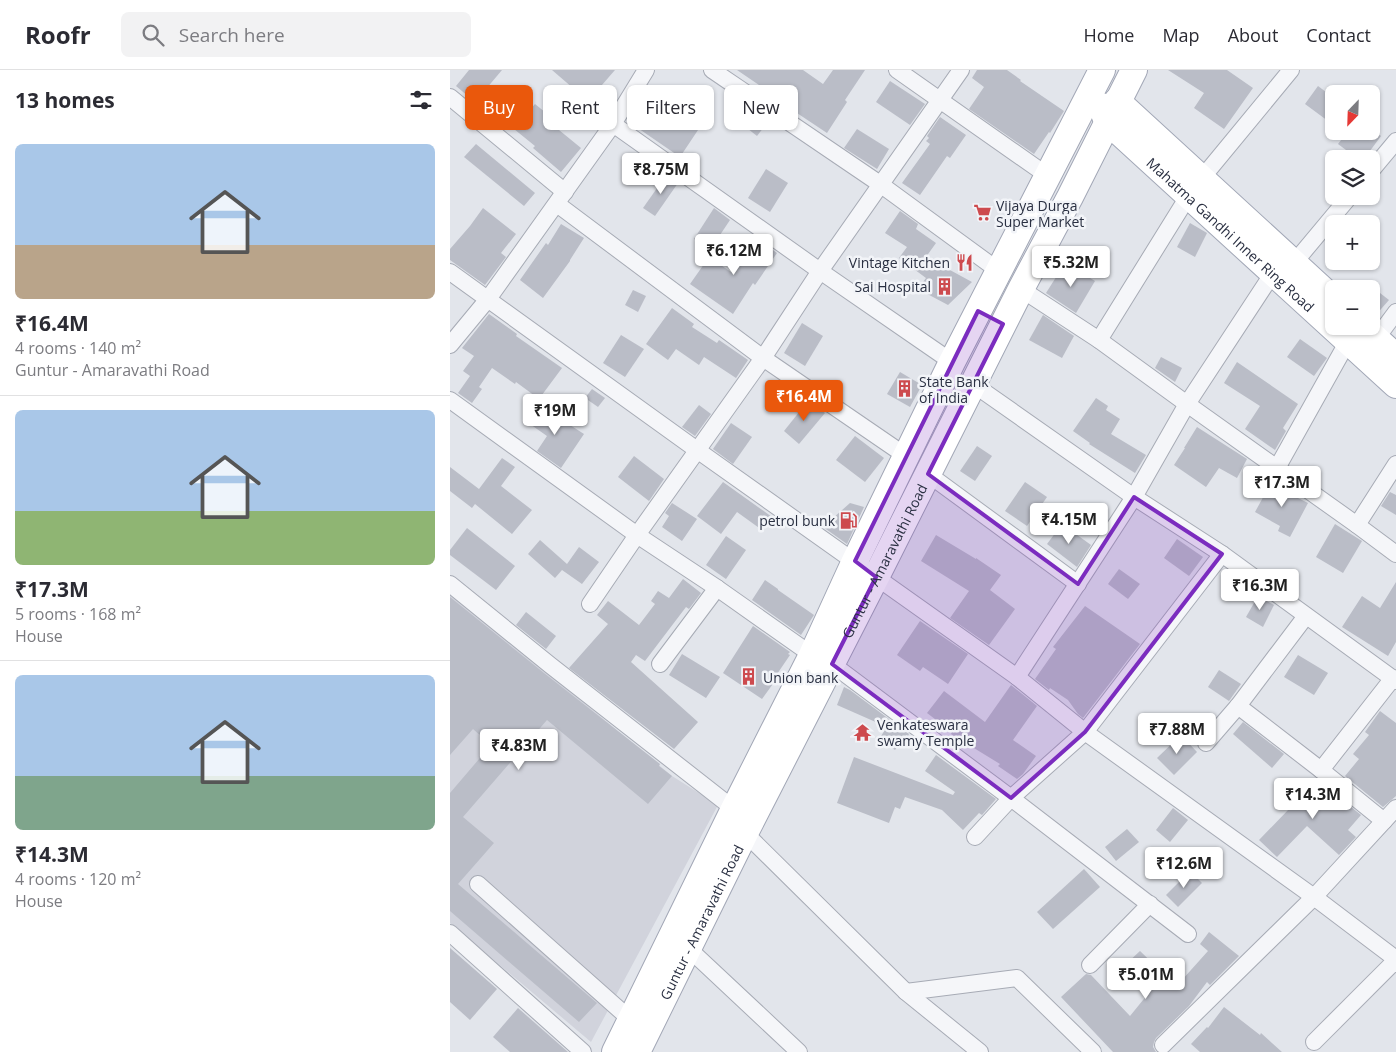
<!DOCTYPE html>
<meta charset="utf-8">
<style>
body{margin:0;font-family:"Open Sans",sans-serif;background:#f2f2f3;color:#2b2b33;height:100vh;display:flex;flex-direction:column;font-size:19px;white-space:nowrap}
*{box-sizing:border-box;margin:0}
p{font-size:16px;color:#7c7c81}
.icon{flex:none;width:28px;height:28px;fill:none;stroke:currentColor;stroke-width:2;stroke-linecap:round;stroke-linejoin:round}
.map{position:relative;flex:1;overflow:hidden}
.sheet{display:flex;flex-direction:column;background:#fff;width:450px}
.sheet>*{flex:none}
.guide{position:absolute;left:15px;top:15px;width:475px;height:45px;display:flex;gap:10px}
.needle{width:32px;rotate:203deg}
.buttons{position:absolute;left:875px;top:15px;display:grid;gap:10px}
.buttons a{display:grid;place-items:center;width:55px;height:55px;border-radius:8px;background:#fff;box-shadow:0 1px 4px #0004;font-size:25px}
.price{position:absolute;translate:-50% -42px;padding:0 11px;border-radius:5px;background:#fff;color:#222;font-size:16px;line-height:32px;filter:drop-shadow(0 1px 2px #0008)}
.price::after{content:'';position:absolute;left:50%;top:30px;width:15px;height:11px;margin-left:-8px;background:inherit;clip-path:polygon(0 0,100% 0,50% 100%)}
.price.current{background:#ea580c;color:#fff}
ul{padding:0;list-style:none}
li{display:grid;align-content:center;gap:10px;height:265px;padding:0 15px}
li+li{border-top:1px solid #e1e1e2}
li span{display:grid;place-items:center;height:155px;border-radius:8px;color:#555}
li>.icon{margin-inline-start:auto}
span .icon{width:90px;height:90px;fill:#fffc;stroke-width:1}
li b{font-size:21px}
h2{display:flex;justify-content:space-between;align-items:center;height:60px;padding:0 15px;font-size:21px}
.chip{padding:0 18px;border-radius:8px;background:#fff;box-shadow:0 1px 4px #0004;font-size:18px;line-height:45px}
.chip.current{background:#ea580c;color:#fff}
header{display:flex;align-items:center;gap:30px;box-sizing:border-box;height:70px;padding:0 25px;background:#fff;border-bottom:1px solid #e1e1e2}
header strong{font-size:24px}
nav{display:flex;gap:28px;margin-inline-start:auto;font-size:18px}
.search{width:350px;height:45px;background:#f2f2f3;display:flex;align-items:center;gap:12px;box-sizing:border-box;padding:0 18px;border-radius:8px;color:#7c7c81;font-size:19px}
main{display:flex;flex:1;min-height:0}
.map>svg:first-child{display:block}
.built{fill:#d1d3dc}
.building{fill:#babdc7}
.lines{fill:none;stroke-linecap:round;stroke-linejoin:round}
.minor-casing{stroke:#a7abb5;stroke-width:18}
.primary-casing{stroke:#a2a7b6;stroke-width:28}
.minor{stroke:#f5f6f9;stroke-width:16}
.primary{stroke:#fff;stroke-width:26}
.marked{fill:#7b2cbf;fill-opacity:0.2;stroke:#7b2cbf;stroke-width:4;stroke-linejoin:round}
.labels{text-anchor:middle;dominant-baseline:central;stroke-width:5;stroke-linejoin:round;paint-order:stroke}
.poi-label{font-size:14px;fill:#2a3042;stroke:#f2f4f8;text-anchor:start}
.street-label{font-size:14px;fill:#2a3042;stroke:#f2f4f8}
</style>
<header>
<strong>Roofr</strong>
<div class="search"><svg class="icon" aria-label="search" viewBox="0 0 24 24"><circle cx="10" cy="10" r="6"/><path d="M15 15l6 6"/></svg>Search here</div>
<nav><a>Home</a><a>Map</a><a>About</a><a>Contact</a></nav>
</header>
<main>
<section class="sheet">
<h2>13 homes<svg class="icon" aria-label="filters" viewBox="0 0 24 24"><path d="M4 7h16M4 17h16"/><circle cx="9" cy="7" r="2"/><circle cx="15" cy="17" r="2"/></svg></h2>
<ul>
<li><span style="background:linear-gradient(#a9c7e8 65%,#b9a48a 0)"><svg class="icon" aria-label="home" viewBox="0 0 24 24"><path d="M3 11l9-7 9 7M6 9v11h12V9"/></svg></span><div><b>₹16.4M</b><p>4 rooms · 140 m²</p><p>Guntur - Amaravathi Road</p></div></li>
<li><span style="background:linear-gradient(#a9c7e8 65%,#8fb573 0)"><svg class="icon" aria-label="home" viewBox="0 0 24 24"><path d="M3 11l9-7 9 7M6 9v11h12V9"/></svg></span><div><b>₹17.3M</b><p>5 rooms · 168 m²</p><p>House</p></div></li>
<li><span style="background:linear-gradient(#a9c7e8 65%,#7fa58c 0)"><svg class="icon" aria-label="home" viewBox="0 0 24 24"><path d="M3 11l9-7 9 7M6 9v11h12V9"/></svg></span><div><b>₹14.3M</b><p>4 rooms · 120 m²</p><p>House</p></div></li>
</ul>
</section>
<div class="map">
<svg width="946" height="982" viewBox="0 0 946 982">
<rect width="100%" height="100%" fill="#e2e5eb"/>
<polygon class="built" points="0,523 27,544 222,706 268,735 141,972 0,853"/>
<g class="building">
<polygon points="19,0 52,0 25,32 6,16"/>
<polygon points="102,0 165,0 138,31"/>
<polygon points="287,0 353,0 373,14 383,0 415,0 395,30 397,32 377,63 308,17 309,15"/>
<polygon points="527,0 557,0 571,10 570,11 614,41 600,63 599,62 584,84 519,39 534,17 522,8"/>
<polygon points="718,0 777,0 803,18 774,59 744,38 754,23"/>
<polygon points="440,11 475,34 460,55 426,32"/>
<polygon points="868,16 884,28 884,43 878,51 855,34"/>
<polygon points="85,34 101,47 98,51 131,78 111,102 83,78 85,76 64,59"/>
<polygon points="191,37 215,55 227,38 252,54 230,87 179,52"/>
<polygon points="298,37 318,52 307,66 288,51"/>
<polygon points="490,47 516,65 500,88 497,86 470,125 452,113 480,74 476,71 479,68 477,66"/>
<polygon points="407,59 439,79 427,99 394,78"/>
<polygon points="898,61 925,61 931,66 914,89 908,89 888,74"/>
<polygon points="26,74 85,123 74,136 14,87"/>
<polygon points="316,99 338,113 320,142 298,128"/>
<polygon points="217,104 228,113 205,146 193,138"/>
<polygon points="33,138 66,164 51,183 56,187 35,215 0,190 0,179 20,156"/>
<polygon points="264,138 280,150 260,180 244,169"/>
<polygon points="450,141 468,154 466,159 486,173 476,187 522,212 498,235 468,219 476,208 449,188 457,177 435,163"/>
<polygon points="740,153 757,163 745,187 727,177"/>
<polygon points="111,154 134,168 120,190 120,191 93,228 70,210 96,173 98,175"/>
<polygon points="306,168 327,183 305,215 303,213 283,244 240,214 259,187 281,202"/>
<polygon points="615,193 645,211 626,243 596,223"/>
<polygon points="921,216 939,230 924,247 921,244"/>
<polygon points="183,220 196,226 188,242 175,235"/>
<polygon points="222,238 244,254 242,257 267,273 269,270 298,290 286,308 254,287 249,295 226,279 218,290 196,274"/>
<polygon points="39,244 67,264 66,266 112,298 89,329 66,312 65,314 42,298 29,317 32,319 22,333 8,323 20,306 13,301 24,286 12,278"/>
<polygon points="593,245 624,266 612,288 579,270"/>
<polygon points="352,253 373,266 355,296 334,283"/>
<polygon points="171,265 194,279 175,307 153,293"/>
<polygon points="850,269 877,288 864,306 837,287"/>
<polygon points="711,287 732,298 725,312 705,298"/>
<polygon points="787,292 848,334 833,358 836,361 825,380 795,359 810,336 774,313"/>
<polygon points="450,302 472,315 460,337 437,324"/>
<polygon points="142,319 155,328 148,337 135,328"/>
<polygon points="646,328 658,336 656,340 670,349 661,364 696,385 685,403 639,374 640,373 623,361"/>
<polygon points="358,331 375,343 349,374 334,361"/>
<polygon points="89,335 108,349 109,348 134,364 111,398 87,381 97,366 77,352"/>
<polygon points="249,335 261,344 245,366 232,357"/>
<polygon points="281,353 302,367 283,394 263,379"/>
<polygon points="747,357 797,389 787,408 769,398 756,417 724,395 735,378 734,378"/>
<polygon points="405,366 434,388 415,412 386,390"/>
<polygon points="527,376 542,386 525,411 510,401"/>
<polygon points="184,386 214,409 199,431 168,407"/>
<polygon points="52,388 65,397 51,416 82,440 62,464 25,434 22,438 0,421 0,397 29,419"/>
<polygon points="822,411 839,421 838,423 858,433 840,467 828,461 830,456 805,442"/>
<polygon points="273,412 322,447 312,460 287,442 271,464 247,446"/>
<polygon points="575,412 597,427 577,456 555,441"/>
<polygon points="940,422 946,425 946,445 931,436"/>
<polygon points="222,433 247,449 232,471 212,457 219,446 215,443"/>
<polygon points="400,433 414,437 397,474 373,457"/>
<polygon points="612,454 641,475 627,497 597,474"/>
<polygon points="885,454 912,471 893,503 866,487"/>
<polygon points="17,458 65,496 46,520 0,485 0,480"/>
<polygon points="486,465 526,489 526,488 551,505 540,520 565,539 539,575 500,548 519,521 471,491"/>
<polygon points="276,466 296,480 276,509 256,495"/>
<polygon points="727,469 753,487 739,506 714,488"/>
<polygon points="90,470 117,494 129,477 149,492 132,514 112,500 105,508 78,484"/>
<polygon points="669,499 690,514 678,529 658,514"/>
<polygon points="233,509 251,523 239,539 236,537 195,591 186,585 181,592 248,652 224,679 119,598 158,554 147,545 158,531 189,555 205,534 201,531 208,521 219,528"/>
<polygon points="315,510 328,519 328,520 364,545 351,565 302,530"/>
<polygon points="946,512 946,572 938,586 892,557 912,526 930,538"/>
<polygon points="808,526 824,535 813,557 796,547"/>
<polygon points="0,527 94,603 210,694 209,696 222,706 198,734 97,650 13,747 44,773 8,814 147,933 129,952 0,841 0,723 41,675 23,659 0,685"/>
<polygon points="635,536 690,574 633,648 628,644 618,630 600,618 599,620 585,609 606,579 603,577"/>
<polygon points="76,542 106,566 96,579 66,555"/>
<polygon points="470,551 518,584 498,614 473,597 470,601 447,585"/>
<polygon points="303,556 340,582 338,584 340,585 323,610 325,611 312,629 273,603"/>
<polygon points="232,584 270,607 256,628 219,605"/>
<polygon points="848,585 878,603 864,625 834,607"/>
<polygon points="769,600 791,614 779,631 758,617"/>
<polygon points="561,615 587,636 563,670 586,686 573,704 567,709 548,696 550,694 501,664 502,662 477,643 494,621 535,652"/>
<polygon points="394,617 400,620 459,664 458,666 456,665 445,680 429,669 437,657 387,635"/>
<polygon points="930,641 946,653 946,726 933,737 895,706 909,689 903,684 919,665 915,662"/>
<polygon points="793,652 834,684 822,698 783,664"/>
<polygon points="731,665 747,682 724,705 707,688"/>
<polygon points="486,685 546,729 532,745 529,743 513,760 492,740 455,727 450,739 445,737 439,753 387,733 404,687 503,725 505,722 475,701"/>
<polygon points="870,712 911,745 898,760 906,767 889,785 857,756 827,787 809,770 839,739 828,732 840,716 856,728"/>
<polygon points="723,738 738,750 720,772 706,760"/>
<polygon points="677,759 689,772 666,791 655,777"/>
<polygon points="634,799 650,817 603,859 587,842"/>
<polygon points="740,801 752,813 728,837 716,825"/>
<polygon points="759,862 789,886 760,915 757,912 739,936 706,968 704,972 703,977 706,982 663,982 611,927 636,904 641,905 680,946 702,919 676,894 690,881 721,911 726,905 732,910 758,881 750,874"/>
<polygon points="0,878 47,919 20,950 0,932"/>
<polygon points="774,937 810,965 811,963 832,982 750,982 741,974 757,957 758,958"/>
<polygon points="68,938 118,982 60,982 43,967"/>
</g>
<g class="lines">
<defs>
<g id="minor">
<polyline points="262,0 430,114 549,201"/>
<polyline points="447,0 598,106"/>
<polyline points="0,27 115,122"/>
<polyline points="163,54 370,201 502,292"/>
<polyline points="921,101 946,71"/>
<polyline points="752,108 841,0"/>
<polyline points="107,134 313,288 456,386"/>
<polyline points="844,193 900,126"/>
<polyline points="0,202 247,380 567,607 635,662 864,827 946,889"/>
<polyline points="571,219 649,270 737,334 907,455 946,484"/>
<polyline points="926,269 946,242"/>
<polyline points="649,270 739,125"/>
<polyline points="0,275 38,229 163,54 196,0"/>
<polyline points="523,314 684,427 772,484 946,611"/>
<polyline points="0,330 187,465 267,518 362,585"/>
<polyline points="827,398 898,271"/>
<polyline points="478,404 628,514"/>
<polyline points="907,455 946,394"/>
<polyline points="0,514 100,595 284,739"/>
<polyline points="140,534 187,465 313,288 370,201 511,0"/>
<polyline points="210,594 267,518"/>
<polyline points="382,594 561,728 738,864"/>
<polyline points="567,607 684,427 737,334 823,203"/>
<polyline points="788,636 871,700 934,751"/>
<polyline points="756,673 788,636 856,546"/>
<polyline points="871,700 943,608"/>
<polyline points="295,763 456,922 530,982"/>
<polyline points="525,767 561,728 635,662 772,484"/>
<polyline points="28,814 181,950"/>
<polyline points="0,863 133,982"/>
<polyline points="238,878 349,982"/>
<polyline points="640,895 700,834"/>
<polyline points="456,922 567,908 643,982"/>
<polyline points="864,972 946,890"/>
<polyline points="713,975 864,827 946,738"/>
</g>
<g id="primary">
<polyline points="667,31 884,230"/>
<path id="s1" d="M651,36L657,51L946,315"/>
<polyline points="912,256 946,287"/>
<polyline points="165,982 284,739 362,585 405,491 502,292 652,0"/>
<path id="s2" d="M187,982L295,763L426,507L571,219L620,127L684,0"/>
</g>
</defs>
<use href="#minor" class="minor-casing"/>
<use href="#primary" class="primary-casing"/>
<use href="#minor" class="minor"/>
<use href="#primary" class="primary"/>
</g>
<path class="marked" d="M528,241L553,254L478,404L628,514L684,427L772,484L635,662L561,728L382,594L426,507L405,491Z"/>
<defs>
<symbol id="supermarket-bare" viewBox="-9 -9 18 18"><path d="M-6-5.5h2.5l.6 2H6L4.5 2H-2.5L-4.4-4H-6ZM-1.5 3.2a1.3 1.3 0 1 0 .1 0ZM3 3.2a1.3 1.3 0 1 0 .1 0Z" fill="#cd4a4e" stroke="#f2f4f8" stroke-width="2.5" paint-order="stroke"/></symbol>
<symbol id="restaurant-bare" viewBox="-9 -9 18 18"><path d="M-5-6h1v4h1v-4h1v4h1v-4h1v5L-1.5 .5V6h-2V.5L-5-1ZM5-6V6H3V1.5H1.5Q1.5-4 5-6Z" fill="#cd4a4e" stroke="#f2f4f8" stroke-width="2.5" paint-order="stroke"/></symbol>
<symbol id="building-bare" viewBox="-9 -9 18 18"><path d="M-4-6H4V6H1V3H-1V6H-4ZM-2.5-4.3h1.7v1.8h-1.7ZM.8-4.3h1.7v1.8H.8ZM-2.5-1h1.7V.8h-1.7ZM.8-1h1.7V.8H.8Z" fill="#cd4a4e" stroke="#f2f4f8" stroke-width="2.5" paint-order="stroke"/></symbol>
<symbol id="fuel-bare" viewBox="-9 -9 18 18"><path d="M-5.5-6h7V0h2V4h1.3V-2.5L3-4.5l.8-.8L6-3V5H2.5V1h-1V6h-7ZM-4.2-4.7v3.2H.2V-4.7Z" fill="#cd4a4e" stroke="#f2f4f8" stroke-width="2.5" paint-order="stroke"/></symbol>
<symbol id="temple-bare" viewBox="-9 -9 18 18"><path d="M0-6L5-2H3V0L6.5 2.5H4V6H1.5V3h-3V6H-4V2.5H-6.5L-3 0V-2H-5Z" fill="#cd4a4e" stroke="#f2f4f8" stroke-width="2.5" paint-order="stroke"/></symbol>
</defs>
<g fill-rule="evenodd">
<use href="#supermarket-bare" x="520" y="130" width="25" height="25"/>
<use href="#restaurant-bare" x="502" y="180" width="25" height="25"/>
<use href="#building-bare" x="482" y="204" width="25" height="25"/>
<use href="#building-bare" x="442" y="306" width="25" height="25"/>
<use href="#fuel-bare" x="386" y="438" width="25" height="25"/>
<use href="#building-bare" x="286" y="594" width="25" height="25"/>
<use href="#temple-bare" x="400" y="650" width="25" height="25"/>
</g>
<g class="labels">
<g class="poi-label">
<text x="546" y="135">Vijaya Durga<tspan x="546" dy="16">Super Market</tspan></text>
<text x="500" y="192" text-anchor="end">Vintage Kitchen</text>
<text x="481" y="216" text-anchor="end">Sai Hospital</text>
<text x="469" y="311">State Bank<tspan x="469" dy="16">of India</tspan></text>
<text x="385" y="450" text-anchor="end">petrol bunk</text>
<text x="313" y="607">Union bank</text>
<text x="427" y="654">Venkateswara<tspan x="427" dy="16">swamy Temple</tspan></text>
</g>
<g class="street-label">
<text stroke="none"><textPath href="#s1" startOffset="184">Mahatma Gandhi Inner Ring Road</textPath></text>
<text stroke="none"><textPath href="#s2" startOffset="550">Guntur - Amaravathi Road</textPath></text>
<text stroke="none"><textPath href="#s2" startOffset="145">Guntur - Amaravathi Road</textPath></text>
</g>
</g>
</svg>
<div class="buttons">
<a><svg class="needle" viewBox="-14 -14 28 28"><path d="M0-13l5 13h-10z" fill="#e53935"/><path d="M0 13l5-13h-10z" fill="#7c7c81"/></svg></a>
<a><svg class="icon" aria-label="layers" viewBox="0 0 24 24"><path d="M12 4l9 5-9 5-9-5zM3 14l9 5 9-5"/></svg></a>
<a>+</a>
<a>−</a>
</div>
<b class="price" style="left:211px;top:125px">₹8.75M</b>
<b class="price" style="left:284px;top:206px">₹6.12M</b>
<b class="price" style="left:621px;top:218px">₹5.32M</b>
<b class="price current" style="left:354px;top:352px">₹16.4M</b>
<b class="price" style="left:105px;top:366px">₹19M</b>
<b class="price" style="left:832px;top:438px">₹17.3M</b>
<b class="price" style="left:619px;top:475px">₹4.15M</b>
<b class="price" style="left:810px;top:541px">₹16.3M</b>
<b class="price" style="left:727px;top:685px">₹7.88M</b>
<b class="price" style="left:69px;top:701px">₹4.83M</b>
<b class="price" style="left:863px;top:750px">₹14.3M</b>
<b class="price" style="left:734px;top:819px">₹12.6M</b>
<b class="price" style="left:696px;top:930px">₹5.01M</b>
<div class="guide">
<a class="chip current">Buy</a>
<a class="chip">Rent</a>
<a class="chip">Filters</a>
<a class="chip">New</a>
</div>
</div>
</main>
